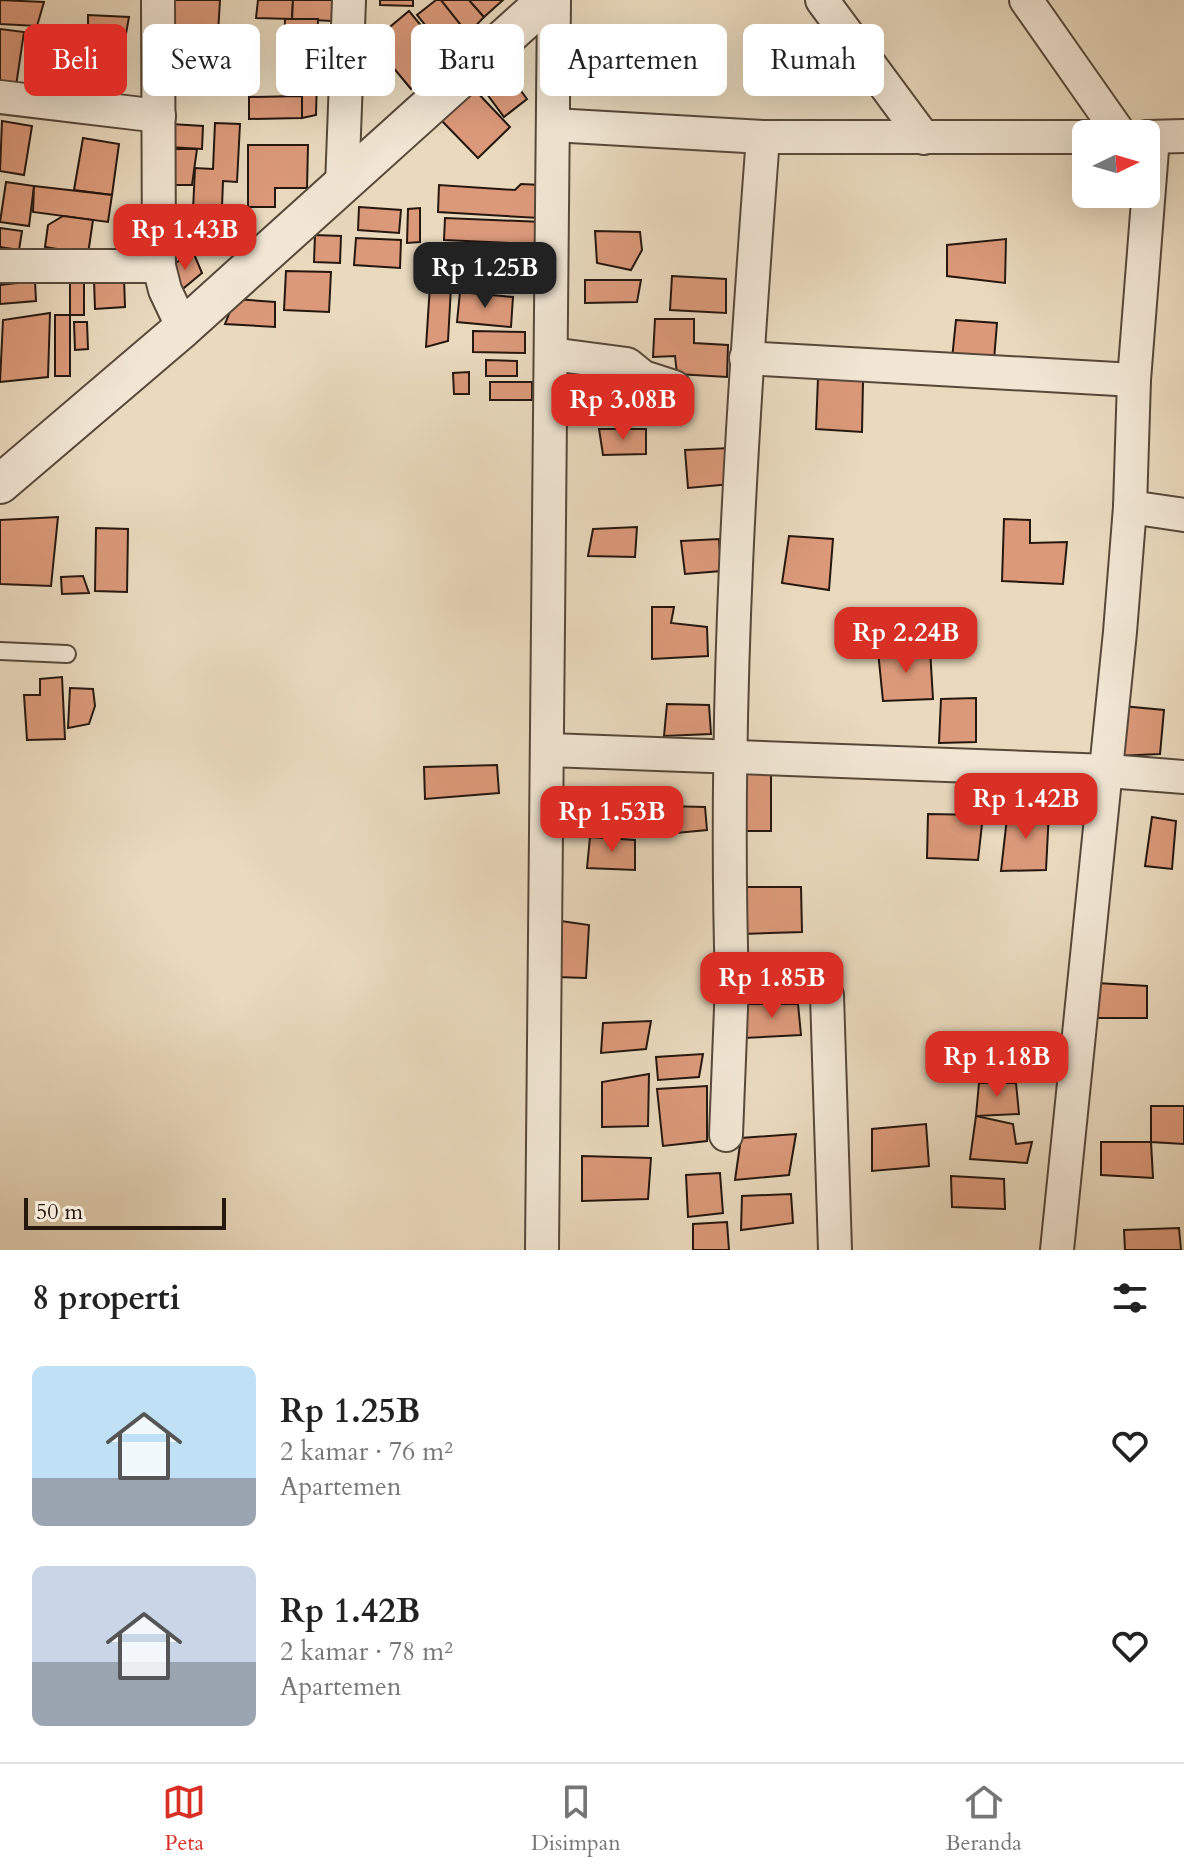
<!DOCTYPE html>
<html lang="id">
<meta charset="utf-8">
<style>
body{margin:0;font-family:Cardo,serif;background:#f2f2f2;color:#222;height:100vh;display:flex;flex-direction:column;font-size:30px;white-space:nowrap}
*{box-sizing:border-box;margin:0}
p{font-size:26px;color:#767676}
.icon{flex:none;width:44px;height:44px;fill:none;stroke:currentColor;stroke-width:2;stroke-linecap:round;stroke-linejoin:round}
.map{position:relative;height:1250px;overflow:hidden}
.side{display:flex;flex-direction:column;background:#fff;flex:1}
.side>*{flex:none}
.guide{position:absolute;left:24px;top:24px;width:1136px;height:72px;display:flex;gap:16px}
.needle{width:52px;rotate:85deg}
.controls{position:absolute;left:1072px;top:120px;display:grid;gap:16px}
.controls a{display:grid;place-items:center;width:88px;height:88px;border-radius:12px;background:#fff;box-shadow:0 8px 32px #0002;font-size:40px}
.scale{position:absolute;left:24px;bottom:20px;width:202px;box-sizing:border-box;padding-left:8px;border:4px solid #26170f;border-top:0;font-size:22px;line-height:28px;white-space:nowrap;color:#26170f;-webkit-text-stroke:6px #f1e6d4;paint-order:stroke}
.price{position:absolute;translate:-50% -68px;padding:0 18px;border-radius:16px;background:#d93025;color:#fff;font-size:26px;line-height:52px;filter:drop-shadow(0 2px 4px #0008)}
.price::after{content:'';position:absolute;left:50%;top:48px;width:24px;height:18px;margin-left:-12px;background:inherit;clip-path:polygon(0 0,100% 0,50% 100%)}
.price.current{background:#222;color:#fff}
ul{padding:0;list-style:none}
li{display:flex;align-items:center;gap:24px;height:200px;padding:0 32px}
li span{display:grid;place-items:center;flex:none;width:224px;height:160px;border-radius:12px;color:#555}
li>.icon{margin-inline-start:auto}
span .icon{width:96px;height:96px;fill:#fffc;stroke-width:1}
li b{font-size:34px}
h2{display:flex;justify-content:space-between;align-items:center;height:96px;padding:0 32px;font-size:34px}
.chip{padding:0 28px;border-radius:12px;background:#fff;box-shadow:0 8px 32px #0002;font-size:28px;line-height:72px}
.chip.current{background:#d93025;color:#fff}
.dock{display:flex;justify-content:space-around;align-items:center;height:112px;border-top:2px solid #e0e0e0;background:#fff;font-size:22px;color:#767676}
.dock a{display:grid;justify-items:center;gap:4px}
.dock .current{color:#d93025}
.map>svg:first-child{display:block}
.building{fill:#db9979;stroke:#26170f;stroke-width:2}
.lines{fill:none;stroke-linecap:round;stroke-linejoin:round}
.service-casing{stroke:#57483a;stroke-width:20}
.minor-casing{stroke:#57483a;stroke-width:36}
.tertiary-casing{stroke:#57483a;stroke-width:42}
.service{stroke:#f1e6d4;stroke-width:16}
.minor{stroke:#f1e6d4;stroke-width:32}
.tertiary{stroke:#f1e6d4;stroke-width:38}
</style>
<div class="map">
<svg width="1184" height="1250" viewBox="0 0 1184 1250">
<rect width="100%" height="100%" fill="#e9d9bd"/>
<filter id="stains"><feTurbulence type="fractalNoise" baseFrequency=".0025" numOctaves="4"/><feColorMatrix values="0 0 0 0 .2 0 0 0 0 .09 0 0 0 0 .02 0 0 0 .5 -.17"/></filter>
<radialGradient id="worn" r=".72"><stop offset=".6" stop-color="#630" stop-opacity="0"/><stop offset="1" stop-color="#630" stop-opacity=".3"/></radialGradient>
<g class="building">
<polygon points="0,0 44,2 37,26 0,24"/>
<polygon points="174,0 220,0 218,33 172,30"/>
<polygon points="258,0 293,0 292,19 256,18"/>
<polygon points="293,0 332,0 332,21 292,19"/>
<polygon points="380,0 413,0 413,6 380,5"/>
<polygon points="436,0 441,0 468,34 446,51 417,15"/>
<polygon points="441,0 469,0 484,17 468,34"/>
<polygon points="469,0 503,0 484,17"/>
<polygon points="409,11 448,58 411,89 372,42"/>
<polygon points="88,15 129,17 120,67 88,68"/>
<polygon points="285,19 318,19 317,56 284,55"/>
<polygon points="0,29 24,32 16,86 0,84"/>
<polygon points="49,32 90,35 87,91 46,89"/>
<polygon points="202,40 251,44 248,93 199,89"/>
<polygon points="95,68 121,69 122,90 96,91"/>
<polygon points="504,68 527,99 504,117 481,86"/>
<polygon points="299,76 317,77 316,115 302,118"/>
<polygon points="474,89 510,127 478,158 441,120"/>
<polygon points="302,96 302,118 249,119 249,97"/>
<polygon points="2,121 32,126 24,175 0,171"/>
<polygon points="215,123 240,124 237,182 223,181 221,233 192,231 195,168 213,169"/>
<polygon points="171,124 203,126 202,149 169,147"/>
<polygon points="83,138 119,144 112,195 74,190"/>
<polygon points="248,145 308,145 307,188 275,188 275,207 248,207"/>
<polygon points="164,149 197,149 192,185 163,185"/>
<polygon points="6,182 34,186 29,226 0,222"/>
<polygon points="521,184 541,185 539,218 438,212 439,185 515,190"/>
<polygon points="34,186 112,195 108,222 33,212"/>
<polygon points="359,207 401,210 399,233 358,230"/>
<polygon points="420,208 420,242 407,243 408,209"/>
<polygon points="169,211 184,212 182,251 168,251"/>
<polygon points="63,216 93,220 88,254 45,247 48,225"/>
<polygon points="445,218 543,222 540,281 508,280 510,243 444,240"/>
<polygon points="0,228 22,231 19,250 0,247"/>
<polygon points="595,231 640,232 642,250 631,270 597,263"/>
<polygon points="315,235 341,236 340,263 314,262"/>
<polygon points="356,238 401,240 400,268 354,265"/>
<polygon points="1006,239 1005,283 947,276 947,245"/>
<polygon points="194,254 202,273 179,292 168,266"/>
<polygon points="286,271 331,272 329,312 284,310"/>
<rect x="70" y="276" width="14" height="39"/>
<polygon points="672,276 726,279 726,313 670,310"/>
<polygon points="124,278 125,307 95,309 94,280"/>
<polygon points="585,280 641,280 637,302 585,303"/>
<polygon points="35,281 36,301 0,304 0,285"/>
<polygon points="430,285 451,287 448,341 426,347"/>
<polygon points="460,292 513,297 511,327 457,322"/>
<polygon points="235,299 275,302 275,327 225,324"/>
<polygon points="50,313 48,377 0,382 3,320"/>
<rect x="55" y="315" width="15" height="61"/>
<polygon points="655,319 694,319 694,343 728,345 727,377 677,374 675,356 653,357"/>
<polygon points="956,320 997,323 994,360 952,359"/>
<polygon points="74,322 87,322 88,349 75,350"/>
<polygon points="473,331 525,332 525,353 473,352"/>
<polygon points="486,360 517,361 517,376 486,376"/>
<polygon points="469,372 469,394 454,394 453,373"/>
<polygon points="818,378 863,381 862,432 816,429"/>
<rect x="490" y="382" width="42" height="18"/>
<polygon points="599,429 646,429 646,454 603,455"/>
<polygon points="731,448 731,484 688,488 685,450"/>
<polygon points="58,517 51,586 0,584 0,520"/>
<polygon points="1004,519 1030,520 1030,543 1067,542 1063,584 1002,581"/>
<polygon points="637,527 635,557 588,556 593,529"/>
<polygon points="96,528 128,529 127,592 95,591"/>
<polygon points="789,536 833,539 829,590 782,583"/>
<polygon points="719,539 721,571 685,574 681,541"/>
<polygon points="83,576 89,593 62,594 61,577"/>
<polygon points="652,607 674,607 671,623 707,627 708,656 652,659"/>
<polygon points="930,649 933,699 883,701 878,651"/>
<polygon points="62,677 65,739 27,740 24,695 40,695 40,679"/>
<polygon points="70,688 93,689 95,706 89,724 68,728"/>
<polygon points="976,698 976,742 939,743 941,699"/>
<polygon points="667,704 709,705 711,734 664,736"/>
<polygon points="1122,706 1164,710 1160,754 1117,756"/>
<polygon points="497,765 499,793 425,799 424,767"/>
<polygon points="743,769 771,772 771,831 743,831"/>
<polygon points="665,806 705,807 707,830 666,834"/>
<polygon points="1008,809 1049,811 1046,870 1001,871"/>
<polygon points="928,814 983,815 978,860 927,858"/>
<polygon points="1152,817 1176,821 1172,869 1145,866"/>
<polygon points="590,837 635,840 635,870 587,868"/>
<polygon points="742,887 801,887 802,932 743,934"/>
<polygon points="561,921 589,925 586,978 557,977"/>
<polygon points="1097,983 1147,986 1147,1018 1095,1018"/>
<polygon points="745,1004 798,1004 801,1035 744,1038"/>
<polygon points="651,1021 646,1049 601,1053 603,1023"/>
<polygon points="703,1054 699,1077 658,1080 656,1057"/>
<polygon points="649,1074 648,1126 602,1127 602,1082"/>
<polygon points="979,1083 1016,1083 1019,1114 976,1116"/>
<polygon points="707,1086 707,1141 663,1146 657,1089"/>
<polygon points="1151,1106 1184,1106 1184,1144 1151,1142"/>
<polygon points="976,1116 1013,1124 1016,1144 1032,1142 1027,1163 970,1159"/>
<polygon points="926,1124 929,1166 872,1171 872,1129"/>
<polygon points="796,1134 789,1175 735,1180 741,1138"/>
<polygon points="1101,1142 1151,1142 1153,1178 1101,1175"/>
<polygon points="582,1156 651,1158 648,1199 582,1201"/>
<polygon points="720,1173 723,1213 688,1217 686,1175"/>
<polygon points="951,1176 1004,1179 1005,1209 952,1207"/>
<polygon points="791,1194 793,1223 741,1230 742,1196"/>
<polygon points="727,1222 729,1250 693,1250 693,1224"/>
<polygon points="1179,1228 1181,1250 1125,1250 1124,1230"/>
</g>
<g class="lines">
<defs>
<polyline id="service" points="0,651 67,654"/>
<g id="minor">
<polyline points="158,0 159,266 165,290 183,328"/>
<polyline points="822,0 924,138"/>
<polyline points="1026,0 1120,134"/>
<polyline points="0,97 159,116"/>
<polyline points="553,125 763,137 1086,137"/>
<path d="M763,137C742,417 723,701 732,983C758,981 814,966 827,995L835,1250"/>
<polyline points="1146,137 1184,136"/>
<polyline points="342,186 349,0"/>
<polyline points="0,266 159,266"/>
<polyline points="551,354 627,364 643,377 674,387"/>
<polyline points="746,358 1134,380"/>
<polyline points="1130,507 1184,515"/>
<polyline points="549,750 1108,771 1184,777"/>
<polyline points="726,1135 732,983"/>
<polyline points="542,1250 554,0"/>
<polyline points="1057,1250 1120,632 1130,507 1134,380 1153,137"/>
</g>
<polyline id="tertiary" points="0,484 183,328 547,0"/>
</defs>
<use href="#service" class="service-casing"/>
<use href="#minor" class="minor-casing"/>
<use href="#tertiary" class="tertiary-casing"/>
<use href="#service" class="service"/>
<use href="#minor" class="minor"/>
<use href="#tertiary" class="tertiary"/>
</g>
<rect width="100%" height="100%" filter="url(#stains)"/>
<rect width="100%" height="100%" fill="url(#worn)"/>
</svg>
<div class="controls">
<a><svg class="needle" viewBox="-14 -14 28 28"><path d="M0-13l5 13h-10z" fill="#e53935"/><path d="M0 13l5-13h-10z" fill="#767676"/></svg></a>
</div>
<div class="scale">50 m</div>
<b class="price" style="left:185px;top:272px">Rp 1.43B</b>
<b class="price current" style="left:485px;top:310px">Rp 1.25B</b>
<b class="price" style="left:623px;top:442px">Rp 3.08B</b>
<b class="price" style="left:906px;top:675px">Rp 2.24B</b>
<b class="price" style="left:1026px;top:841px">Rp 1.42B</b>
<b class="price" style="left:612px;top:854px">Rp 1.53B</b>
<b class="price" style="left:772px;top:1020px">Rp 1.85B</b>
<b class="price" style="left:997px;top:1099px">Rp 1.18B</b>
<div class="guide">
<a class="chip current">Beli</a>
<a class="chip">Sewa</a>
<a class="chip">Filter</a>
<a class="chip">Baru</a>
<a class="chip">Apartemen</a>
<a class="chip">Rumah</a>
</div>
</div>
<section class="side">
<h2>8 properti<svg class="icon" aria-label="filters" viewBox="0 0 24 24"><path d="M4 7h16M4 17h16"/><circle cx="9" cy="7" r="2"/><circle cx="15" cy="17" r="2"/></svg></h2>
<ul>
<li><span style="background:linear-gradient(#bfe0f5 70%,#9aa5b1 0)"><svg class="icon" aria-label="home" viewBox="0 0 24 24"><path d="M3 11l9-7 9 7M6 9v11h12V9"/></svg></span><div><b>Rp 1.25B</b><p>2 kamar · 76 m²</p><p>Apartemen</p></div><svg class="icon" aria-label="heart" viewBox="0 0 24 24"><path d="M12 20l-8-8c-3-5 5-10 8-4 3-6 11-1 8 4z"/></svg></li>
<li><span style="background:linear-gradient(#c9d6e8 60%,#9aa5b1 0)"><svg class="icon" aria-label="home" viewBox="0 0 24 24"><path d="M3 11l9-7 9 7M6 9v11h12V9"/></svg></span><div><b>Rp 1.42B</b><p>2 kamar · 78 m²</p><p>Apartemen</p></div><svg class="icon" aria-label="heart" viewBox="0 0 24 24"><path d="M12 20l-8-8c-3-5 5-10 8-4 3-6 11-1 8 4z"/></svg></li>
</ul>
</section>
<nav class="dock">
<a class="current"><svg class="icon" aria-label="map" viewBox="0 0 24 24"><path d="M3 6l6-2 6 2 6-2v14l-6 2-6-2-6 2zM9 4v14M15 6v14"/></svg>Peta</a>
<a><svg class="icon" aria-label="saved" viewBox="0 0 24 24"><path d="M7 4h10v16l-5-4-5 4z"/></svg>Disimpan</a>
<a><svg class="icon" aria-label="home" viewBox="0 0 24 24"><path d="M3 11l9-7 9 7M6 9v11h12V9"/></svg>Beranda</a>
</nav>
